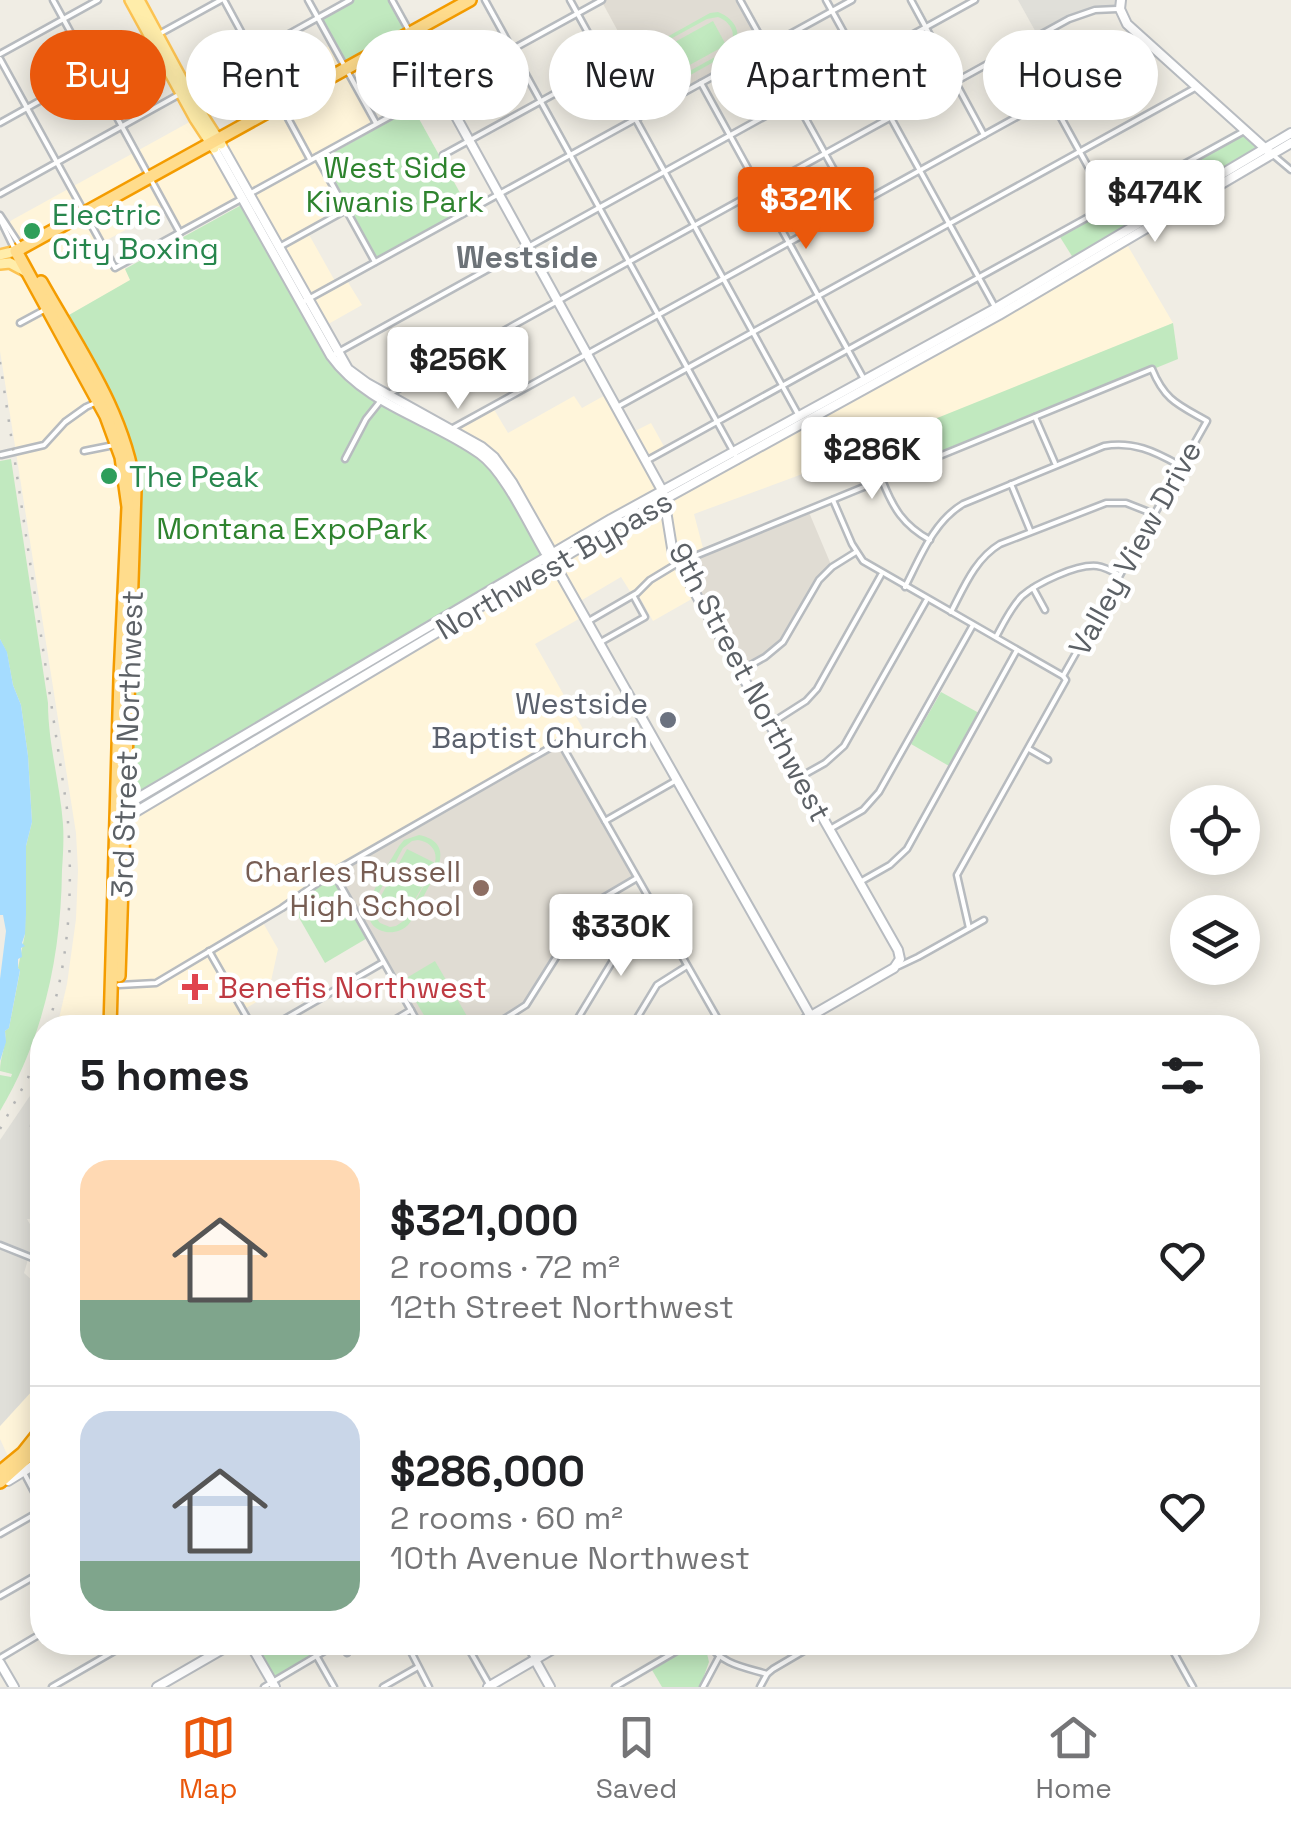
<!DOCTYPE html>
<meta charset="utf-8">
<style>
body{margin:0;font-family:"Space Grotesk",sans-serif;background:#f2f2f2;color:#202124;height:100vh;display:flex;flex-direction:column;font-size:38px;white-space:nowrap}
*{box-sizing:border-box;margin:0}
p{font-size:32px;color:#757577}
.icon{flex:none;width:55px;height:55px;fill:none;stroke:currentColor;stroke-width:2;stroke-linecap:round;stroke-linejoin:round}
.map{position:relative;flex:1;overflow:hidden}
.panel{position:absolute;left:30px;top:1015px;width:1230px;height:640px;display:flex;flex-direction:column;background:#fff;border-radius:40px;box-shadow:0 5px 25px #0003}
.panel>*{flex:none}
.top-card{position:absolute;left:30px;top:30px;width:1232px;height:90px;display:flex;gap:20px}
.controls{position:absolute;left:1170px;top:785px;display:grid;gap:20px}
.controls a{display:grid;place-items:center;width:90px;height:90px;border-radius:50%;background:#fff;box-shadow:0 5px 25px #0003;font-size:50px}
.price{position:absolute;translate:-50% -85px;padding:0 22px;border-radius:10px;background:#fff;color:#222;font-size:32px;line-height:65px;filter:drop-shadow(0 2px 5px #0008)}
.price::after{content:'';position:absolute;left:50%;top:60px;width:30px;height:22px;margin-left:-15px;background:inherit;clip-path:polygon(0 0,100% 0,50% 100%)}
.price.active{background:#ea580c;color:#fff}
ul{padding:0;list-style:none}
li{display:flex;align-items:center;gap:30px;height:250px;padding:0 50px}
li+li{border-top:2px solid #e0e0e0}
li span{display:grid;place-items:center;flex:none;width:280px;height:200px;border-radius:30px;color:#555}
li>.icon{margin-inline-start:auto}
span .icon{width:120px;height:120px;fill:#fffc;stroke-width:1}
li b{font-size:42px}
h2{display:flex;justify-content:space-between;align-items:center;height:120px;padding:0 50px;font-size:42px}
.pill{padding:0 35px;border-radius:45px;background:#fff;box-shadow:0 5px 25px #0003;font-size:35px;line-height:90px}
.pill.active{background:#ea580c;color:#fff}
.menu{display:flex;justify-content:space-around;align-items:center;height:140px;border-top:2px solid #e0e0e0;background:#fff;font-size:28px;color:#757577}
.menu a{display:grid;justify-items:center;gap:5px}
.menu .active{color:#ea580c}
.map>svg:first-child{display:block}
.commercial{fill:#fff5da}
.industrial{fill:#e0dfd9}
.education{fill:#e0dcd3}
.green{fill:#c1e9bf;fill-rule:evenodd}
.water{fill:#a5dcff}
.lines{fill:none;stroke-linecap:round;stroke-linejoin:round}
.street-casing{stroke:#b7bbbf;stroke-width:9}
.secondary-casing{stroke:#b8bcc1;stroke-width:12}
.primary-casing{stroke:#fcc352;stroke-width:14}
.highway-casing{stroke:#f49c00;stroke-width:16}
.street{stroke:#fff;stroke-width:4}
.secondary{stroke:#fff;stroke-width:8}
.primary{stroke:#ffedaa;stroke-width:9}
.highway{stroke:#ffdc8c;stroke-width:11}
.rail{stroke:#b6b7b7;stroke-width:2.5;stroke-dasharray:2.5 12;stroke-linecap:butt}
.leisure-dot{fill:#2e9e5b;stroke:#fff;stroke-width:4}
.worship-dot{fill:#6b7280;stroke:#fff;stroke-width:4}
.education-dot{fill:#8d6e63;stroke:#fff;stroke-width:4}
.health-dot{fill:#e0444e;stroke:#fff;stroke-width:4}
.labels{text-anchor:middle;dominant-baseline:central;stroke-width:9;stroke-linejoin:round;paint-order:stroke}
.park-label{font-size:30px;fill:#2e832e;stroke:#fff}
.leisure-label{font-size:30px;fill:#27864d;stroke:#fff;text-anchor:start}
.street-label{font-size:30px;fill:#5c6166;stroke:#fff}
.worship-label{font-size:30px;fill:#5b616d;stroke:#fff;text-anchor:end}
.education-label{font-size:30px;fill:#785e54;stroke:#fff;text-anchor:end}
.health-label{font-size:30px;fill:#be3a42;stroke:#fff;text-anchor:start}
.neighbourhood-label{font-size:32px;font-weight:bold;fill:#6d7378;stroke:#fff}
</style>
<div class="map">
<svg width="1291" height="1687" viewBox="0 0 1291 1687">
<rect width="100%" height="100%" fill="#f0ede4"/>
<g class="commercial">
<polygon points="333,44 346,69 282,104 268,79"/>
<polygon points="380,57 393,82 363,99 376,124 317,157 346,210 307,231 336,283 346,279 362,305 323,327 221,144"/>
<polygon points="195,119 211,142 22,248 8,224 12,220"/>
<polygon points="214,148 243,198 180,233 166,208 105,241 118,266 123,264 131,280 62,319 25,252"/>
<polygon points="1125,241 1173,323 797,476 694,514 704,552 697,596 653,621 638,594 633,596 621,577 577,603 584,616 535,644 583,729 483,785 262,921 278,949 268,995 243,1010 234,1027 118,1028 126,818 484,605"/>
<polygon points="8,267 21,267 99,401 125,474 110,1027 57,1027 67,984 76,919 78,870 76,833 0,351 0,269"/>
<polygon points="609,393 631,433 651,423 666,450 647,461 663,492 550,555 450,429 492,406 508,433 574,396 582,408"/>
<polygon points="42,1380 42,1429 11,1463 0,1439 0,1426"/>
</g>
<g class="industrial">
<polygon points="1018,0 1121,0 1120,9 1106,8 1081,14 1038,36"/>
<polygon points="38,1084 42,1084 42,1219 27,1219 42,1245 42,1259 29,1256 24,1273 42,1289 42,1380 0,1426 0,1140"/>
</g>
<g class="education">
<polygon points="601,0 740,0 767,47 636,119 604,61 627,48"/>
<polygon points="808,510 832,567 819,580 783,642 765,657 740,671 678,563"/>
<polygon points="560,742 637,878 603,898 582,916 526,1005 490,1027 421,1028 333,872"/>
</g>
<g class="green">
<polygon points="350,0 392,0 410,33 346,69 318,18"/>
<path d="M718,12C736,19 743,34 733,51L671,86C646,86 636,68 649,47L710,13ZM718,17C734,23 738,39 726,51L673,80H658L650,73L646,62L654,48L707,19Z"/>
<polygon points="713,21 726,45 666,78 653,54"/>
<polygon points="413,108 469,209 378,259 322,159"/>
<polygon points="1241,136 1247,136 1257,145 1257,149 1075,261 1060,237"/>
<polygon points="245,203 300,305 351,379 445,434 495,469 550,555 126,805 135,490 62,319 130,280 125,269"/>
<polygon points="1173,323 1178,359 879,481 865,447"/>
<path d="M11,459L48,703C48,744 60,783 63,824C64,839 63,855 62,870C61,955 44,1037 0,1111V1075L11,1077L12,1074L0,1071C0,1056 7,1045 5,1031L9,1028L20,971L18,968L25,934L26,846L32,822L28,756L21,705L13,685L7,653L0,639V461Z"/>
<polygon points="941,692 979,713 949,766 911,744"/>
<path d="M419,835C458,843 434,876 423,898C418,906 414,918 408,925C402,931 394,933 386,932C345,923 389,865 399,846L404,840ZM418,840C430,842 438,850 435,863L407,849L377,903L404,918L434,867L405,920L396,926L390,927L380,923L373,914L374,902L403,848L412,841Z"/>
<polygon points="333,872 369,937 325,963 290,902"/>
<polygon points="435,961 471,1023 463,1027 431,1027 403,980"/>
<polygon points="254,1643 313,1643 318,1652 276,1676 272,1675"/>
<polygon points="699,1643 705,1645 709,1662 700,1687 662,1687 652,1670"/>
</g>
<polygon class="water" points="0,639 7,652 13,685 21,705 28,756 32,822 26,846 26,914 25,934 22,943 25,946 21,948 22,957 18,959 18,968 20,970 9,1028 5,1031 6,1042 0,1061 0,979 6,931 3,915 0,915"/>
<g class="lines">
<defs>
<g id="street">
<polyline points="53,0 180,233"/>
<polyline points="224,0 310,159"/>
<polyline points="308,0 376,123"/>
<polyline points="392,0 408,29"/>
<polyline points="485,0 738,460"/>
<polyline points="570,0 799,416"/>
<polyline points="740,0 854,206"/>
<polyline points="826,0 995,307"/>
<polyline points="911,0 984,135"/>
<polyline points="161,33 221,0"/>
<polyline points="1021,45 1108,203"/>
<polyline points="0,54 98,0"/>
<polyline points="0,59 115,268 243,198"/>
<polyline points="701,83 865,381"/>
<polyline points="188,90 350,0"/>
<polyline points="0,123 149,40"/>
<polyline points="1272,154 1291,170"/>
<polyline points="443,155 605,66"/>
<polyline points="317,157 375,262"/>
<polyline points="251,193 602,0"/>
<polyline points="0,194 180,94"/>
<polyline points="0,215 19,244"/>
<polyline points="0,219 15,250"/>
<polyline points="281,246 346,210"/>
<polyline points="301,303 852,0"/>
<polyline points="20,323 46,309"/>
<polyline points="331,356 975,0"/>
<polyline points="389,394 1069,19 1095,10 1117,9"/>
<polyline points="617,407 1195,88"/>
<polyline points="1035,417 1055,463"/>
<polyline points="453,428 1147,45"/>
<polyline points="84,451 114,445"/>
<polyline points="1,455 44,445 65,422 86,407 97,402"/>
<polyline points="345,459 366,419 382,399"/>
<polyline points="646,461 1246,130"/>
<path d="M882,480C893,508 903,525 930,540"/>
<polyline points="1011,484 1030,530"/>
<polyline points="833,500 852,544 863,561 1063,676 1066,680 957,875 969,928"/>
<path d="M905,587C920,558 933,522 963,504L1104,446C1133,441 1154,451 1179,465"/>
<polyline points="1033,588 1045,610"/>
<path d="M951,612C964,587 975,559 1000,544L1106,503H1126L1154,514"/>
<path d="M587,622L637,593L650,580L678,563L1152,369C1165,401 1179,405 1207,421L1063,676"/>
<path d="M996,637C1003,624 1011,607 1022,596C1037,583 1076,564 1097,566C1105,567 1112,571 1119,575"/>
<polyline points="599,643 645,617 634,597"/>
<polyline points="740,671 765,657 783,642 819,580 832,567 856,552"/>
<polyline points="770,724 806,701 817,689 881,575"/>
<polyline points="1029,749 1048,760"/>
<polyline points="800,777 825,763 844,746 926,601"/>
<polyline points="605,821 675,781"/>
<polyline points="830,829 863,810 879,792 973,625"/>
<polyline points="333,872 421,1028"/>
<polyline points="860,882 890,865 907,849 1017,650"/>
<polyline points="209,951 253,1028"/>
<polyline points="899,966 918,957 984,920"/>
<polyline points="119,985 156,983 282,908 333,872 560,742 723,1028"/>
<polyline points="812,1019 818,1028"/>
<polyline points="635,1021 644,1028"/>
<polyline points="269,1028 382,963"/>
<polyline points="381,1028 411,1010"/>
<polyline points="490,1028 526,1005 582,916 603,898 637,878"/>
<polyline points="572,1028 615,957 624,945 661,923"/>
<polyline points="631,1028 657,985 687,966"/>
<polyline points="0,1245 35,1259 42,1259"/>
<polyline points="23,1471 42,1507"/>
<polyline points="0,1534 42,1510"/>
<polyline points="0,1596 42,1572"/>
<polyline points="406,1642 429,1687"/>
<polyline points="465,1642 490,1686"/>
<polyline points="525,1642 535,1660"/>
<path d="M707,1642C722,1665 743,1667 767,1674"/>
<polyline points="872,1642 872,1643"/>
<polyline points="1168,1642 1193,1687"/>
<polyline points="340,1643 347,1653"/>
<polyline points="317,1657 334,1687"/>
<polyline points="0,1658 42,1633"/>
<polyline points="52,1687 130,1642"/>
<polyline points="264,1687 340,1642"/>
<polyline points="383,1687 418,1667"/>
<polyline points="615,1687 692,1642"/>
<polyline points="703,1687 719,1657"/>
<polyline points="760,1687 767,1674 773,1669 819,1642"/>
</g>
<g id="secondary">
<polyline points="1121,0 1120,9 1127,24 1268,151"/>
<polyline points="410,33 663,492 673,554 898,950 900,959 894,968 790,1028"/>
<polyline points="221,144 348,369 367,383 482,447 494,457 512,482 550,549 550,555 554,563 810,1015"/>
<path d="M214,148L331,356C367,406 432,419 480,454C505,472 529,525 545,552L550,555"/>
<polyline points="121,808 611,519 996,308 1291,133"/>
<polyline points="122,820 616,526 999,315 1291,143"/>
<polyline points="8,1481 42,1460"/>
<polyline points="249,1642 275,1687"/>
<polyline points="535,1660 550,1687"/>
<polyline points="0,1663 14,1687"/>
<polyline points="157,1687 235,1642"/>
<polyline points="488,1687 565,1642"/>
</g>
<g id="primary">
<polyline points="130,0 195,119 214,148"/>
<polyline points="139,0 194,102 221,144"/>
<polyline points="0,255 16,251"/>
<polyline points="0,264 10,263 25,271"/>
</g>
<g id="highway">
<path d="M41,282C78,348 125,413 135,490L119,976"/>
<polyline points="110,1028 120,678 128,507 121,457 106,416 16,251 470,0"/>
<polyline points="0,1472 23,1453 42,1429"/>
<polyline points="0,1482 30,1455"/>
</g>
</defs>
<use href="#street" class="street-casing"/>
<use href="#secondary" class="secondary-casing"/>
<use href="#primary" class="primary-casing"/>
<use href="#highway" class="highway-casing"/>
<use href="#street" class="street"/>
<use href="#secondary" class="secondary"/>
<use href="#primary" class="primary"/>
<use href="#highway" class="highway"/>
<g class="rail">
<path d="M0,362L67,809C73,882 71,957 47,1028"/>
<polyline points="31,1127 35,1074"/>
<polyline points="0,1129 28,1078 42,1040"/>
</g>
</g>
<g class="leisure-dot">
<circle cx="32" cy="231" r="10"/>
<circle cx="109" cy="476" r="10"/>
</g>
<circle class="worship-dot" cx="668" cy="720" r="10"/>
<circle class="education-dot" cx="481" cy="888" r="10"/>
<path class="health-dot" d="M190 972h10v10h10v10h-10v10h-10v-10h-10v-10h10z"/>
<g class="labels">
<g class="park-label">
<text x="395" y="167">West Side<tspan x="395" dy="34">Kiwanis Park</tspan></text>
<text x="292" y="528">Montana ExpoPark</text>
</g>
<g class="leisure-label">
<text x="52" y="214">Electric<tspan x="52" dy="34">City Boxing</tspan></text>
<text x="129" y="476">The Peak</text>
</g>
<g class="street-label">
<text transform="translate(1135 548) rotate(-61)">Valley View Drive</text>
<text transform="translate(554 565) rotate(-30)">Northwest Bypass</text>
<text transform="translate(750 682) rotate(62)">9th Street Northwest</text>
<text transform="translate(127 744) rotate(-88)">3rd Street Northwest</text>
</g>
<g class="worship-label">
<text x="648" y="703">Westside<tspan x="648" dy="34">Baptist Church</tspan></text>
</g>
<g class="education-label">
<text x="461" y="871">Charles Russell<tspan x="461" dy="34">High School</tspan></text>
</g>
<g class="health-label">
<text x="218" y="987">Benefis Northwest</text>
</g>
<g class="neighbourhood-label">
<text x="527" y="257">Westside</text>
</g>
</g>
</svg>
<div class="controls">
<a><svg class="icon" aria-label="locate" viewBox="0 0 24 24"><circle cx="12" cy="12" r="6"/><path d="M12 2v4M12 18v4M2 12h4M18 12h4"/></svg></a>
<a><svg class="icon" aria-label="layers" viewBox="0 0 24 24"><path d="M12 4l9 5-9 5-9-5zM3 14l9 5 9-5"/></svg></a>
</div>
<b class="price" style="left:1155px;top:245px">$474K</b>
<b class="price active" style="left:806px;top:252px">$321K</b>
<b class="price" style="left:458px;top:412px">$256K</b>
<b class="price" style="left:872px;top:502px">$286K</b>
<b class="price" style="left:621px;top:979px">$330K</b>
<div class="top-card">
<a class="pill active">Buy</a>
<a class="pill">Rent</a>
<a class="pill">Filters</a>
<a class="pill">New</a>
<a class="pill">Apartment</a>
<a class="pill">House</a>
</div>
<section class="panel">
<h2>5 homes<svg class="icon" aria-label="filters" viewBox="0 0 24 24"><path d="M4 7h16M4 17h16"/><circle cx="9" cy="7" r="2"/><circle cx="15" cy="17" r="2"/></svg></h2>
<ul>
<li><span style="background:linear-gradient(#ffd9b3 70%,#7fa58c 0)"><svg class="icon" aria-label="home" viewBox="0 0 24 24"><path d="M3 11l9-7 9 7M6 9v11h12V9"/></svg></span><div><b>$321,000</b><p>2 rooms · 72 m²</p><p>12th Street Northwest</p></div><svg class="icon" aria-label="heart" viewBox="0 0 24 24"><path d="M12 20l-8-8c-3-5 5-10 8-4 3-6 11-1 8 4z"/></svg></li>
<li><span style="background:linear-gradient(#c9d6e8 75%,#7fa58c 0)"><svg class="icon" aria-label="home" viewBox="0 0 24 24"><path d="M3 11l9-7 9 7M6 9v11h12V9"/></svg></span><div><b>$286,000</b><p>2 rooms · 60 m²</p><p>10th Avenue Northwest</p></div><svg class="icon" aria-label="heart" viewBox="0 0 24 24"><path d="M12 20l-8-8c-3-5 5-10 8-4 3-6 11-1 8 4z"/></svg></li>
</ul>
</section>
</div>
<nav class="menu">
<a class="active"><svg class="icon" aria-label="map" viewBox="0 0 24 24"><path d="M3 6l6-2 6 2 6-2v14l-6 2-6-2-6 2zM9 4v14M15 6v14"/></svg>Map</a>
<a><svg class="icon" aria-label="saved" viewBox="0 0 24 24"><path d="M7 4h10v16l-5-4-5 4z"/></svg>Saved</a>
<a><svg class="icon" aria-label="home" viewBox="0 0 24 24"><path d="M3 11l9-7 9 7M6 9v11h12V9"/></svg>Home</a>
</nav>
